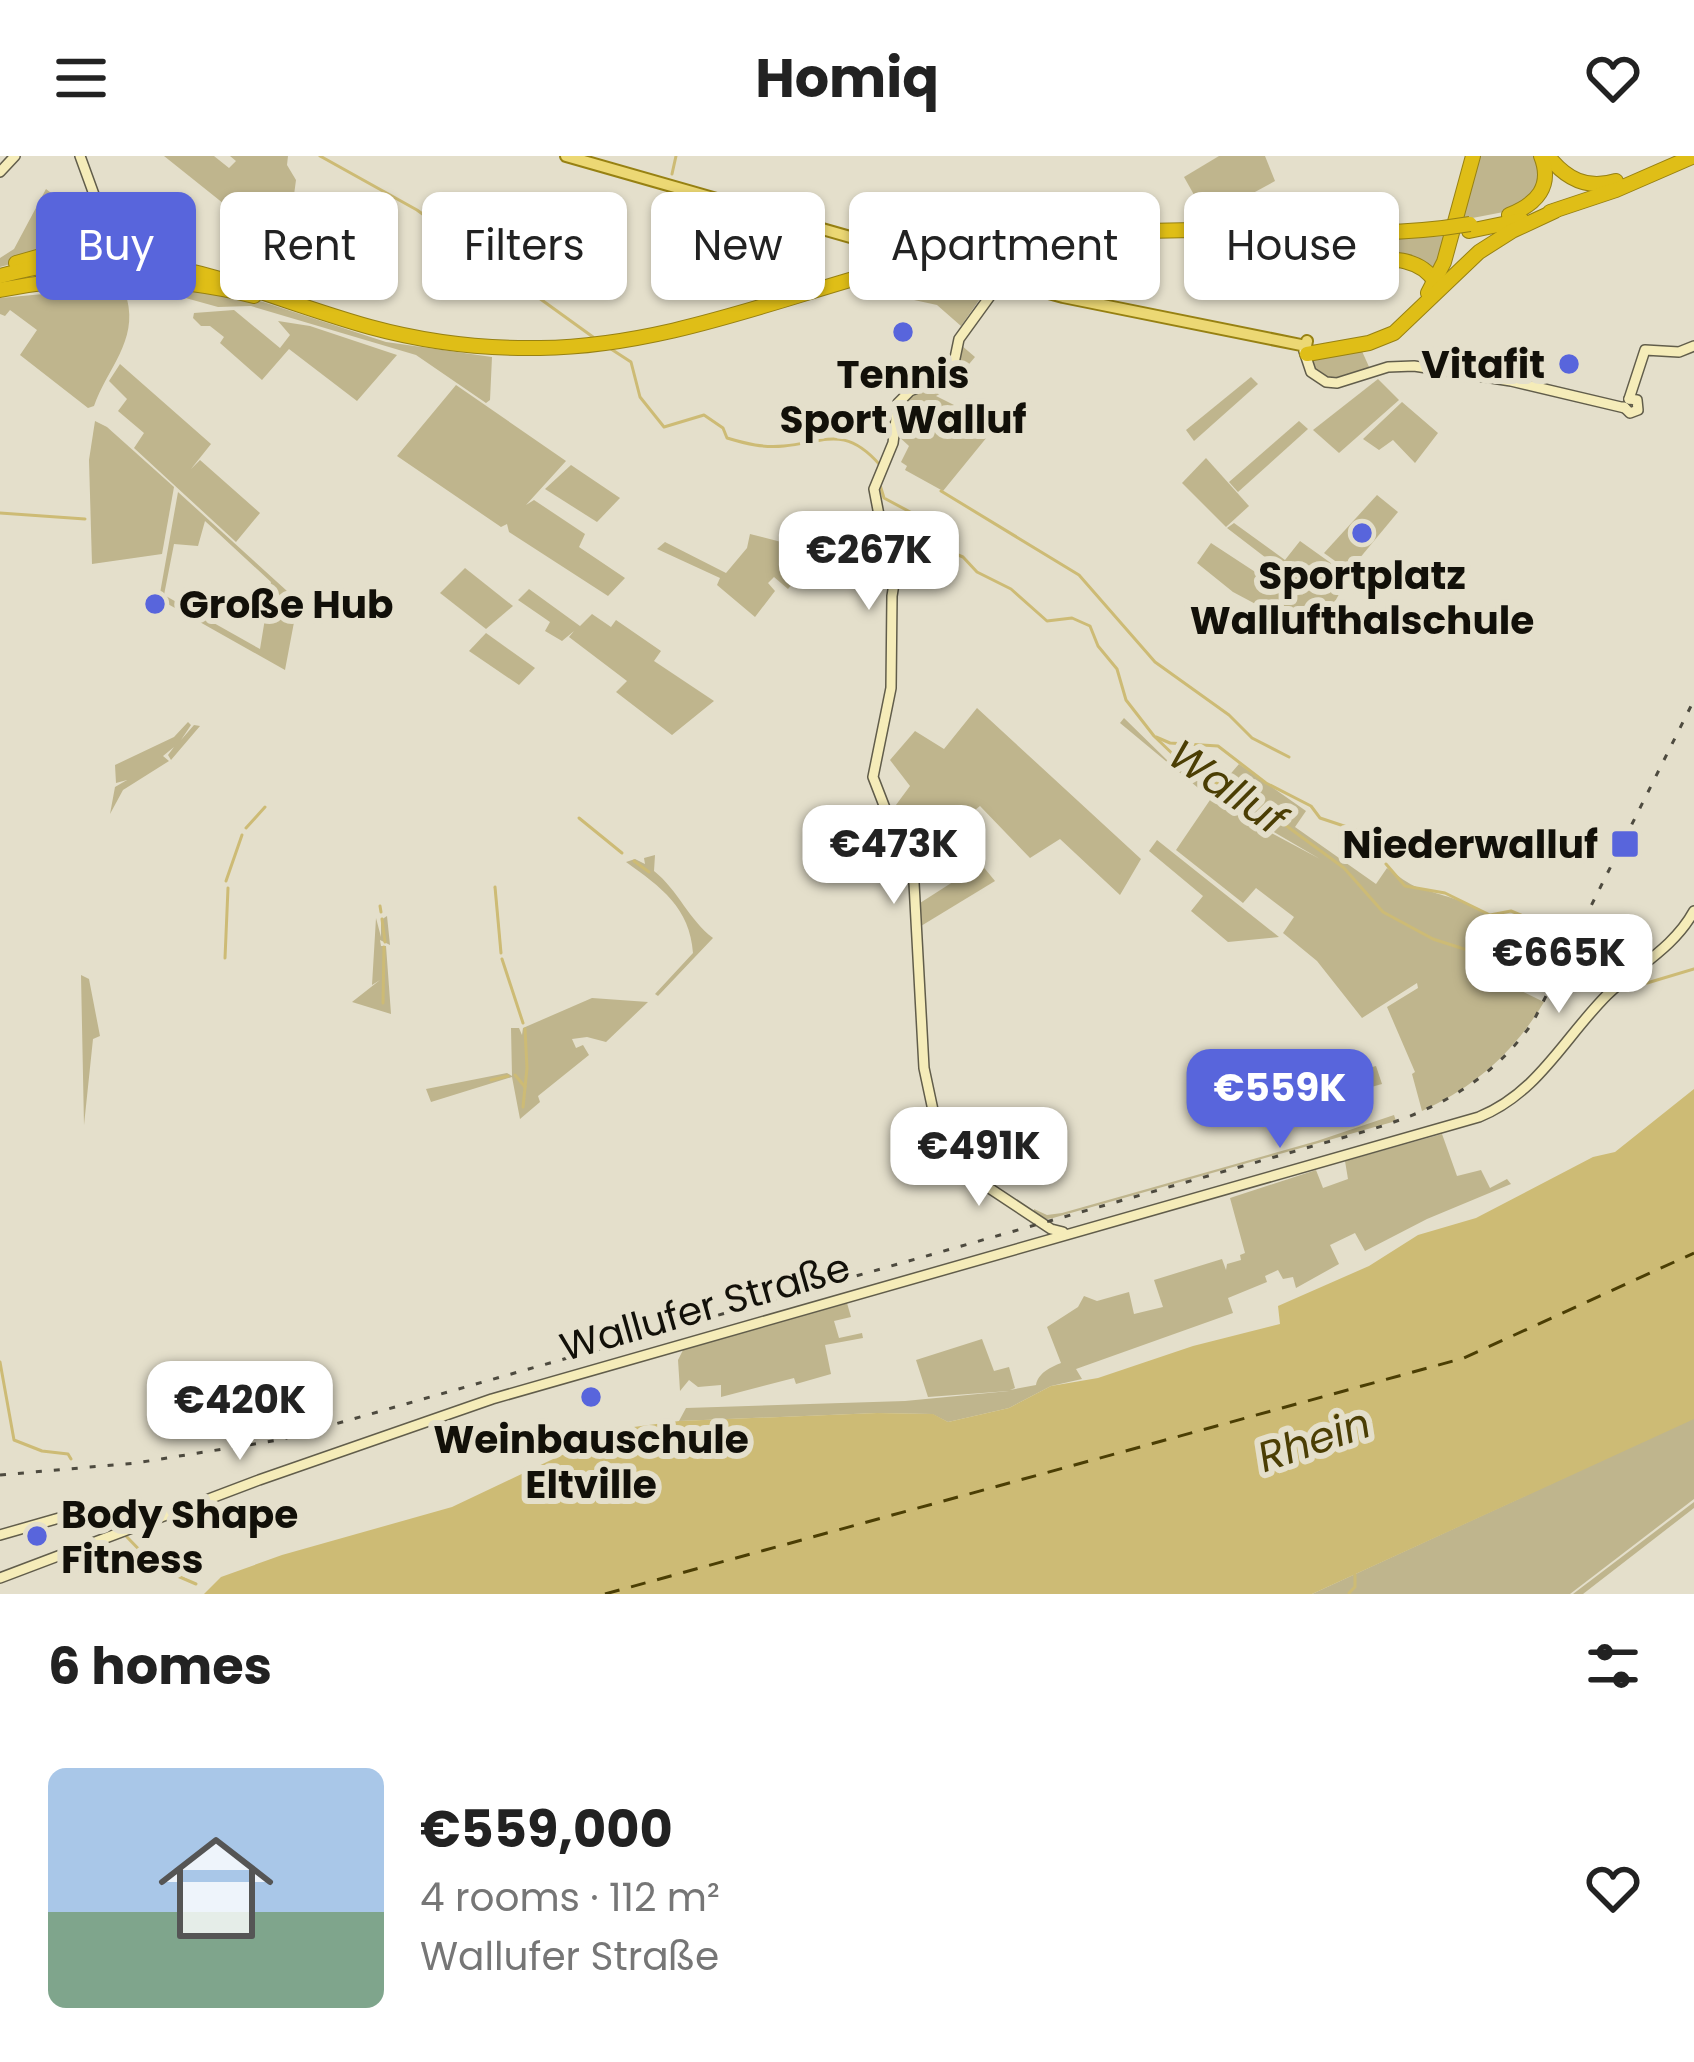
<!DOCTYPE html>
<meta charset="utf-8">
<style>
body{margin:0;font-family:Poppins,sans-serif;background:#f2f2f2;color:#222;height:100vh;display:flex;flex-direction:column;font-size:45px;white-space:nowrap}
*{box-sizing:border-box;margin:0}
p{font-size:39px;color:#767676}
.icon{flex:none;width:66px;height:66px;fill:none;stroke:currentColor;stroke-width:2;stroke-linecap:round;stroke-linejoin:round}
.map{position:relative;height:1438px;overflow:hidden}
.drawer{display:flex;flex-direction:column;background:#fff;flex:1}
.drawer>*{flex:none}
.hud{position:absolute;left:36px;top:36px;width:1623px;height:108px;display:flex;gap:24px}
.price{position:absolute;translate:-50% -102px;padding:0 27px;border-radius:24px;background:#fff;color:#222;font-size:39px;line-height:78px;filter:drop-shadow(0 3px 6px #0008)}
.price::after{content:'';position:absolute;left:50%;top:72px;width:36px;height:27px;margin-left:-18px;background:inherit;clip-path:polygon(0 0,100% 0,50% 100%)}
.price.selected{background:#5865dc;color:#fff}
ul{padding:0;list-style:none}
li{display:flex;align-items:center;gap:36px;height:300px;padding:0 48px}
li+li{border-top:3px solid #e0e0e0}
li span{display:grid;place-items:center;flex:none;width:336px;height:240px;border-radius:18px;color:#555}
li>.icon{margin-inline-start:auto}
span .icon{width:144px;height:144px;fill:#fffc;stroke-width:1}
li b{font-size:51px}
h2{display:flex;justify-content:space-between;align-items:center;height:144px;padding:0 48px;font-size:51px}
.tag{padding:0 42px;border-radius:18px;background:#fff;box-shadow:0 3px 9px #0004;font-size:42px;line-height:108px}
.tag.selected{background:#5865dc;color:#fff}
header{display:flex;justify-content:space-between;align-items:center;height:156px;padding:0 48px;background:#fff;font-size:54px;font-weight:700}
.map>svg:first-child{display:block}
.green{fill:#bfb58d;fill-rule:evenodd}
.water{fill:#cdbb75}
.lines{fill:none;stroke-linecap:round;stroke-linejoin:round}
.stream{stroke:#cdbb75;stroke-width:3}
.ferry{stroke:#4b3e04;stroke-width:3;stroke-dasharray:15 12;stroke-linecap:butt}
.secondary-casing{stroke:#615d4b;stroke-width:12}
.primary-casing{stroke:#978112;stroke-width:14}
.highway-casing{stroke:#978112;stroke-width:16}
.secondary{stroke:#f5ecb9;stroke-width:9}
.primary{stroke:#ecd874;stroke-width:10}
.highway{stroke:#dfbe17;stroke-width:14}
.rail{stroke:#4d4a3f;stroke-width:3;stroke-dasharray:6 12;stroke-linecap:butt}
.secondary-bridge-casing{stroke:#615d4b;stroke-width:12;stroke-linecap:butt}
.primary-bridge-casing{stroke:#978112;stroke-width:14;stroke-linecap:butt}
.highway-bridge-casing{stroke:#978112;stroke-width:16;stroke-linecap:butt}
.secondary-bridge{stroke:#f5ecb9;stroke-width:9}
.primary-bridge{stroke:#ecd874;stroke-width:10}
.highway-bridge{stroke:#dfbe17;stroke-width:14}
.poi-dot{fill:#5865dc;stroke:#e4dfcb;stroke-width:4.5}
.labels{text-anchor:middle;dominant-baseline:central;stroke-width:12;stroke-linejoin:round;paint-order:stroke}
.poi-label{font-size:39px;font-weight:bold;fill:#121009;stroke:#e4dfcb}
.street-label{font-size:39px;fill:#121009;stroke:#e4dfcb}
.water-label{font-size:42px;font-style:italic;fill:#4b3e04;stroke:#e4dfcb}
</style>
<header><svg class="icon" aria-label="menu" viewBox="0 0 24 24"><path d="M4 6h16M4 12h16M4 18h16"/></svg>Homiq<svg class="icon" aria-label="heart" viewBox="0 0 24 24"><path d="M12 20l-8-8c-3-5 5-10 8-4 3-6 11-1 8 4z"/></svg></header>
<div class="map">
<svg width="1694" height="1438" viewBox="0 0 1694 1438">
<rect width="100%" height="100%" fill="#e4dfcb"/>
<g class="green">
<path d="M164,0H214L229,12L236,5L230,0H288L287,9L296,24L294,39C317,41 354,71 368,90L366,96L333,135Z"/>
<polygon points="1219,0 1265,0 1275,25 1207,62 1184,21"/>
<polygon points="1480,0 1540,0 1545,25 1514,54 1462,64"/>
<polygon points="46,33 83,62 94,55 91,86 0,111 0,102 14,93"/>
<polygon points="1450,80 1433,118 1290,85"/>
<polygon points="942,116 984,137 961,170 937,149 914,144 919,123 939,126"/>
<polygon points="164,128 248,141 386,186 492,201 490,244 486,247 416,199 251,150 218,151 182,141 111,135 105,130"/>
<path d="M98,133L127,143C138,185 107,213 94,250L88,252L20,199L37,174L10,154L5,160L0,158V142Z"/>
<polygon points="234,154 280,192 290,179 278,165 310,170 397,199 357,245 289,193 262,224 220,187 224,181 210,170 201,170 193,162 194,157"/>
<path d="M961,189L975,201L948,233L936,240L996,270L943,335L905,314L907,310L901,306L909,290L897,279L901,249C933,222 950,240 961,189Z"/>
<polygon points="1361,193 1370,213 1331,224 1316,219 1310,201"/>
<polygon points="120,208 211,288 191,313 200,304 260,357 236,386 134,292 144,277 118,255 127,243 109,225"/>
<polygon points="1251,221 1258,228 1194,285 1186,274"/>
<polygon points="1378,223 1399,244 1339,297 1313,274"/>
<polygon points="456,229 566,305 526,349 534,344 585,378 579,391 625,422 608,440 509,376 507,368 501,371 397,300"/>
<polygon points="1402,246 1438,277 1415,307 1393,284 1379,294 1363,283"/>
<polygon points="95,265 107,271 174,331 162,398 92,408 89,304"/>
<polygon points="1299,265 1308,273 1238,336 1229,326"/>
<polygon points="1206,302 1249,350 1226,371 1182,327"/>
<polygon points="571,309 620,342 597,366 545,333"/>
<path d="M178,336L298,445L285,514L159,443ZM205,365L271,426L260,493L164,439L174,388L198,390Z"/>
<polygon points="1377,339 1398,356 1349,415 1324,397"/>
<polygon points="1234,367 1285,404 1300,385 1349,420 1316,480 1233,436 1197,407 1211,387 1269,425 1279,412 1227,372"/>
<polygon points="750,378 785,387 783,399 801,418 788,433 774,421 768,427 775,435 755,461 717,429 720,422 657,393 665,386 726,417 747,392"/>
<polygon points="465,412 513,450 486,473 440,437"/>
<polygon points="529,433 580,470 592,458 611,471 616,464 661,495 654,505 714,545 672,579 616,536 627,525 569,481 574,475 562,485 545,475 550,466 518,444"/>
<polygon points="486,477 535,512 519,529 469,495"/>
<polygon points="977,552 1141,703 1120,739 1060,683 1030,702 980,650 911,705 890,657 910,630 890,604 915,575 944,593"/>
<path d="M1124,562L1169,606L1206,631L1221,629L1239,608L1306,655L1295,671L1376,728L1387,712C1397,719 1408,728 1419,732C1456,744 1511,753 1508,797C1508,805 1500,816 1497,823L1544,846C1514,896 1475,931 1422,955L1412,918L1415,916L1387,851L1418,832L1417,827L1362,862L1317,805L1283,777L1294,761L1256,732L1243,747L1176,694L1210,644L1320,703L1197,631L1120,567Z"/>
<polygon points="188,566 191,569 181,584 194,569 200,570 171,604 168,599 174,591 163,600 169,605 123,634 110,658 115,631 127,624 116,627 115,609 174,581"/>
<polygon points="1157,684 1279,781 1228,786 1191,755 1203,740 1149,695"/>
<path d="M655,699L654,715C678,734 689,764 713,782L658,840L655,838L693,797C690,752 661,731 626,706L635,703L645,708L644,702Z"/>
<polygon points="981,708 995,725 921,770 920,747"/>
<polygon points="387,760 390,789 380,784 381,790 386,790 391,858 352,846 380,824 372,829 376,762 381,781 381,764"/>
<polygon points="81,819 89,823 100,880 93,883 84,969"/>
<polygon points="592,842 648,846 606,886 587,881 572,883 576,892 583,889 589,899 538,940 540,946 520,963 512,921 431,946 426,933 507,917 512,920 511,872 519,872 522,879 523,872"/>
<polygon points="1376,910 1382,928 1318,946 1312,927"/>
<polygon points="1394,959 1396,965 1053,1062 1042,1064 1034,1059 1034,1053 1047,1059 1062,1057 1317,985"/>
<path d="M1442,978L1457,1020L1481,1014L1490,1032L1507,1023L1511,1028L1427,1063L1365,1095L1355,1077L1330,1089L1339,1108L1296,1132L1293,1121L1283,1123L1278,1114L1265,1120L1267,1126L1228,1142L1233,1157L1076,1213L1082,1223L1051,1230L1009,1252L948,1266L932,1258L877,1257L679,1265L686,1252L905,1245L1009,1235L928,1241L916,1204L982,1183L994,1215L1009,1211L1015,1232L1010,1234L1036,1229C1038,1217 1051,1211 1061,1207L1047,1171L1078,1151L1084,1140L1097,1145L1129,1136L1134,1158L1163,1151L1154,1124L1222,1103L1226,1114L1227,1108L1241,1104L1240,1099L1245,1097L1230,1042L1316,1014L1323,1032L1348,1023L1345,1005Z"/>
<polygon points="847,1147 851,1161 834,1165 839,1182 862,1177 863,1182 825,1189 831,1218 796,1228 794,1222 721,1241 721,1229 698,1231 689,1224 680,1235 678,1204 683,1194"/>
<polygon points="1694,1262 1694,1343 1570,1438 1312,1438"/>
<polygon points="1694,1346 1694,1352 1583,1438 1573,1438"/>
</g>
<polygon class="water" points="1694,933 1694,1263 1312,1438 204,1438 221,1421 282,1399 452,1351 593,1284 626,1272 679,1265 877,1257 933,1258 948,1266 1009,1252 1051,1230 1098,1222 1193,1190 1280,1168 1278,1150 1369,1110 1418,1079 1476,1062 1593,1001 1615,996"/>
<g class="lines">
<g class="stream">
<polyline points="320,0 417,54 593,181"/>
<polyline points="672,18 676,0"/>
<path d="M611,193L631,206L640,241L664,271L704,259L723,272L727,282C747,288 763,292 784,290C826,286 845,269 880,309"/>
<polyline points="880,329 884,342 912,357 922,384 963,401 977,416 1011,433 1047,465 1072,462 1090,470 1098,490 1117,513 1126,544 1154,580 1181,606 1273,660 1344,712 1383,756 1433,783 1464,793 1532,796 1610,826"/>
<polyline points="941,335 1079,419 1155,506 1229,559 1252,582 1289,601"/>
<polyline points="0,357 85,363"/>
<polyline points="1156,581 1170,587 1218,590 1266,627 1311,650 1320,662 1356,674"/>
<polyline points="579,662 622,697"/>
<polyline points="246,672 265,651"/>
<polyline points="634,705 649,716"/>
<polyline points="1386,708 1405,730 1445,737 1490,759 1511,755 1533,764 1542,773 1550,801"/>
<polyline points="226,725 242,679"/>
<polyline points="495,731 501,797"/>
<polyline points="380,750 381,756"/>
<polyline points="382,763 385,786"/>
<polyline points="225,802 228,732"/>
<polyline points="502,803 523,867"/>
<polyline points="1647,827 1694,813"/>
<polyline points="383,847 384,791"/>
<polyline points="515,919 525,931"/>
<polyline points="491,924 508,920"/>
<polyline points="523,951 527,912 525,873"/>
<polyline points="0,1206 14,1284 42,1295 68,1298 71,1303"/>
<polyline points="126,1380 154,1409"/>
<polyline points="159,1412 196,1428"/>
<polyline points="1349,1437 1355,1431 1355,1419"/>
</g>
<polyline class="ferry" points="605,1438 1464,1202 1694,1097"/>
<defs>
<g id="secondary">
<polyline points="80,0 96,44 101,69"/>
<polyline points="0,16 15,0"/>
<polyline points="1001,125 959,183 954,207 946,220 910,235 898,247 893,287 874,333 879,359 898,403 892,440 891,532 873,621 914,727 924,912 937,973 952,1002 971,1020 1051,1073 1063,1076"/>
<polyline points="1304,195 1311,216 1326,226 1337,227 1388,211 1414,210 1511,225 1625,252"/>
<polyline points="1629,243 1645,194 1679,196 1694,190"/>
<polyline points="1624,251 1630,257 1638,254 1637,244 1629,243"/>
<polyline points="0,1379 94,1352 151,1364"/>
<path d="M0,1422L259,1324L492,1243L1479,961C1538,937 1564,882 1607,839C1637,810 1673,793 1694,755"/>
</g>
<g id="primary">
<polyline points="566,0 910,98"/>
<polyline points="958,112 1063,141 1306,190 1307,185"/>
</g>
<g id="highway">
<path d="M1548,0C1566,23 1587,34 1616,25"/>
<polyline points="1550,56 1616,34 1694,0"/>
<path d="M1509,59C1537,48 1553,30 1541,0"/>
<polyline points="1469,75 1522,64"/>
<path d="M1268,85C1292,87 1312,96 1335,100C1366,106 1416,93 1435,126"/>
<polyline points="84,91 95,85 101,69"/>
<path d="M16,107C69,90 117,86 171,100"/>
<path d="M0,120C150,78 232,132 370,171C425,186 483,193 540,192C693,190 832,117 981,92C1056,79 1131,74 1207,74C1286,75 1364,81 1443,72"/>
<path d="M0,134C81,117 174,120 254,140"/>
<polyline points="1428,137 1444,106 1473,0"/>
<polyline points="1307,198 1369,187 1394,177 1479,96 1512,75 1555,55"/>
</g>
</defs>
<use href="#secondary" class="secondary-casing"/>
<use href="#primary" class="primary-casing"/>
<use href="#highway" class="highway-casing"/>
<use href="#secondary" class="secondary"/>
<use href="#primary" class="primary"/>
<use href="#highway" class="highway"/>
<path class="rail" d="M0,1319L136,1307L279,1284L1359,977C1430,957 1489,929 1533,866L1694,544"/>
<defs>
<polyline id="secondary-bridge" points="102,96 102,119"/>
<polyline id="primary-bridge" points="910,98 958,112"/>
<polyline id="highway-bridge" points="1443,72 1470,68"/>
</defs>
<use href="#secondary-bridge" class="secondary-bridge-casing"/>
<use href="#primary-bridge" class="primary-bridge-casing"/>
<use href="#highway-bridge" class="highway-bridge-casing"/>
<use href="#secondary-bridge" class="secondary-bridge"/>
<use href="#primary-bridge" class="primary-bridge"/>
<use href="#highway-bridge" class="highway-bridge"/>
</g>
<g class="poi-dot">
<circle cx="903" cy="176" r="12"/>
<circle cx="1569" cy="208" r="12"/>
<circle cx="1362" cy="377" r="12"/>
<circle cx="155" cy="448" r="12"/>
<rect x="1610" y="673" width="30" height="30" rx="6"/>
<circle cx="591" cy="1241" r="12"/>
<circle cx="37" cy="1380" r="12"/>
</g>
<g class="labels">
<g class="poi-label">
<text x="1545" y="208" text-anchor="end">Vitafit</text>
<text x="903" y="218">Tennis<tspan x="903" dy="45">Sport Walluf</tspan></text>
<text x="1362" y="419">Sportplatz<tspan x="1362" dy="45">Wallufthalschule</tspan></text>
<text x="179" y="448" text-anchor="start">Große Hub</text>
<text x="1598" y="688" text-anchor="end">Niederwalluf</text>
<text x="591" y="1283">Weinbauschule<tspan x="591" dy="45">Eltville</tspan></text>
<text x="61" y="1358" text-anchor="start">Body Shape<tspan x="61" dy="45">Fitness</tspan></text>
</g>
<g class="street-label">
<text transform="translate(705 1151) rotate(-16)">Wallufer Straße</text>
</g>
<g class="water-label">
<text transform="translate(1227 631) rotate(35)">Walluf</text>
<text transform="translate(1314 1284) rotate(-19)">Rhein</text>
</g>
</g>
</svg>
<b class="price" style="left:869px;top:457px">€267K</b>
<b class="price" style="left:894px;top:751px">€473K</b>
<b class="price" style="left:1559px;top:860px">€665K</b>
<b class="price selected" style="left:1280px;top:995px">€559K</b>
<b class="price" style="left:979px;top:1053px">€491K</b>
<b class="price" style="left:240px;top:1307px">€420K</b>
<div class="hud">
<a class="tag selected">Buy</a>
<a class="tag">Rent</a>
<a class="tag">Filters</a>
<a class="tag">New</a>
<a class="tag">Apartment</a>
<a class="tag">House</a>
</div>
</div>
<section class="drawer">
<h2>6 homes<svg class="icon" aria-label="filters" viewBox="0 0 24 24"><path d="M4 7h16M4 17h16"/><circle cx="9" cy="7" r="2"/><circle cx="15" cy="17" r="2"/></svg></h2>
<ul>
<li><span style="background:linear-gradient(#a9c7e8 60%,#7fa58c 0)"><svg class="icon" aria-label="home" viewBox="0 0 24 24"><path d="M3 11l9-7 9 7M6 9v11h12V9"/></svg></span><div><b>€559,000</b><p>4 rooms · 112 m²</p><p>Wallufer Straße</p></div><svg class="icon" aria-label="heart" viewBox="0 0 24 24"><path d="M12 20l-8-8c-3-5 5-10 8-4 3-6 11-1 8 4z"/></svg></li>
</ul>
</section>
